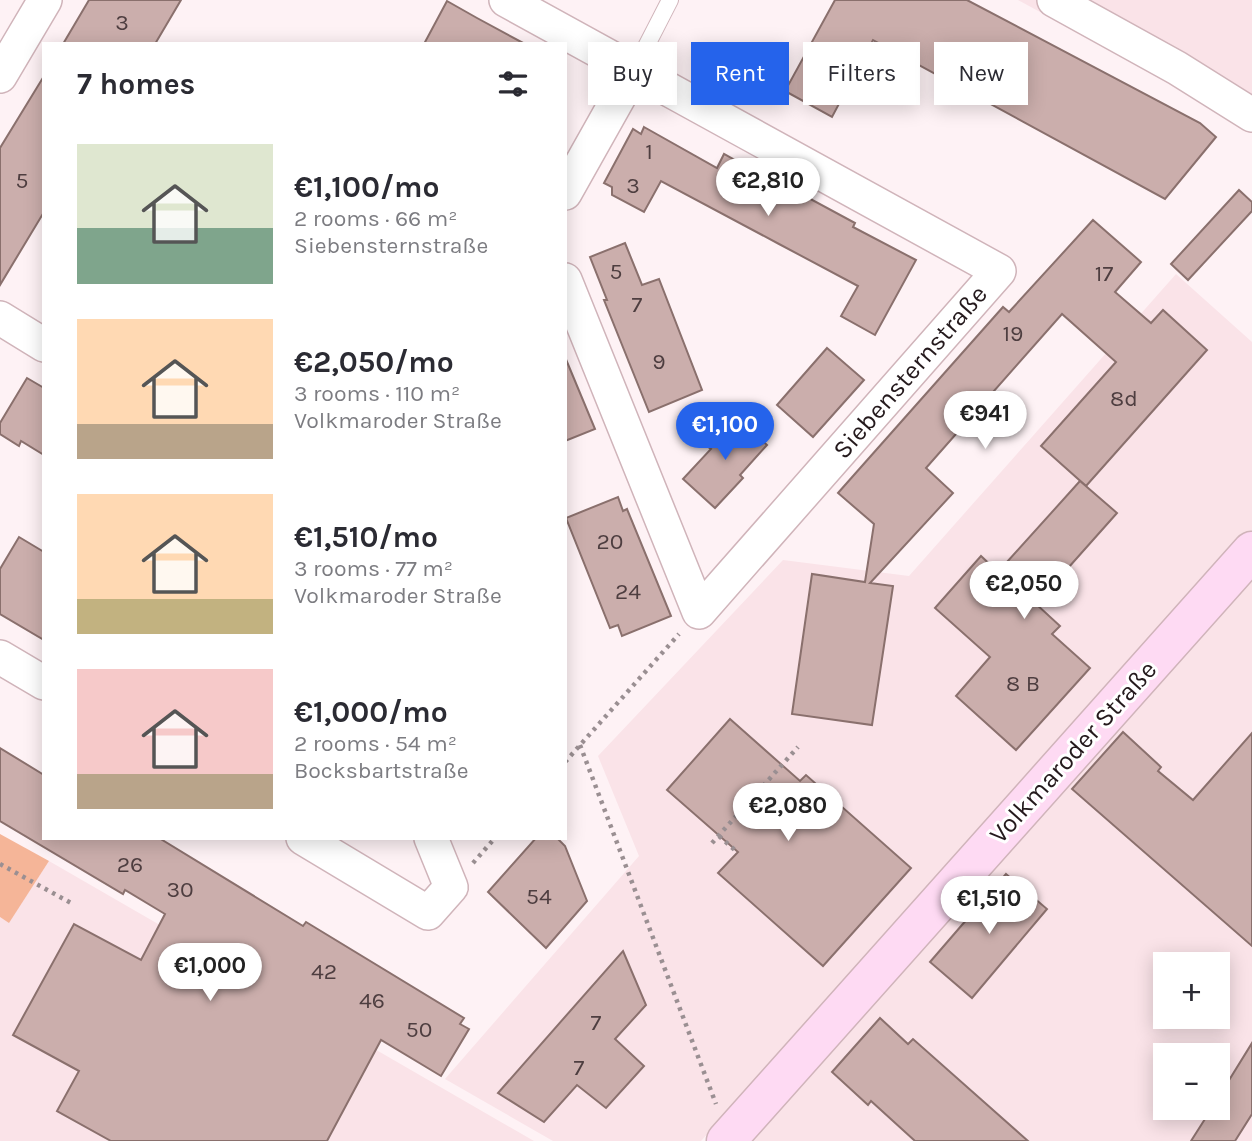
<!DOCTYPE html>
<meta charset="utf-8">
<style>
body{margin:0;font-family:Karla,sans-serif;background:#f2f2f3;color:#2b2b33;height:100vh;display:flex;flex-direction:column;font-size:26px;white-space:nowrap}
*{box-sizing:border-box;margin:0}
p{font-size:23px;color:#7c7c81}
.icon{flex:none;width:38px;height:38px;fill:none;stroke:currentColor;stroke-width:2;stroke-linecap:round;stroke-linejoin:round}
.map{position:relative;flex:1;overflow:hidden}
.sheet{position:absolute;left:42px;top:42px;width:525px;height:798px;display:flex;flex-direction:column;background:#fff;border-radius:0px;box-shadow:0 4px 18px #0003}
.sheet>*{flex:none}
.guide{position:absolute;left:588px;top:42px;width:558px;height:63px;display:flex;gap:14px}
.fabs{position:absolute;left:1153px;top:952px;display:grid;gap:14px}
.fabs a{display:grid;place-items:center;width:77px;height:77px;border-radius:0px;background:#fff;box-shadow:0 4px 18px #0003;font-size:35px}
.price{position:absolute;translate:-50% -60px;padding:0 16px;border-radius:24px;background:#fff;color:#222;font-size:23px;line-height:46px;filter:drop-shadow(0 2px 4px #0008)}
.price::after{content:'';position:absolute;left:50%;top:42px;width:21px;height:16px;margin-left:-10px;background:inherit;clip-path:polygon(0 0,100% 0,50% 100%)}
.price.on{background:#2563eb;color:#fff}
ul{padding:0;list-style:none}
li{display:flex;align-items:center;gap:21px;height:175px;padding:0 35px}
li span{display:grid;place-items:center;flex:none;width:196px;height:140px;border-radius:0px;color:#555}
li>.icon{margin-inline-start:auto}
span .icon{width:84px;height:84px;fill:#fffc;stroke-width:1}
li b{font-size:30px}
h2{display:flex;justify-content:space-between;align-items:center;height:84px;padding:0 35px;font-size:30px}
.pill{padding:0 24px;border-radius:0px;background:#fff;box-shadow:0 4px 18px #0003;font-size:24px;line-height:63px}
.pill.on{background:#2563eb;color:#fff}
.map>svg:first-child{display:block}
.built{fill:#fae3e8;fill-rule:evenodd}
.green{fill:#f5b598}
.building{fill:#cbaeac;stroke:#8a706d;stroke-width:2}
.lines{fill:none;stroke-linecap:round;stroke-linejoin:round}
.lane-casing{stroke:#d0b4ba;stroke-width:18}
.street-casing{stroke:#d0b4ba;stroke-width:36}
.secondary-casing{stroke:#d0b4ba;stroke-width:41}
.path{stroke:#9a8f92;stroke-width:4.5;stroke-dasharray:3.5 5;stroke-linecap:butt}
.lane{stroke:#fff;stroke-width:16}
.street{stroke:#fff;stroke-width:33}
.secondary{stroke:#fedaf3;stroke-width:38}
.labels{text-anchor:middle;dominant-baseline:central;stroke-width:6;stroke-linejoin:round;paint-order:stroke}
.number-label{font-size:23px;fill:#4e3e40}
.street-label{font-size:26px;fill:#24191c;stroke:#fff}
</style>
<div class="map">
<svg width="1252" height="1141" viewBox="0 0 1252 1141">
<rect width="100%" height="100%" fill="#fef2f5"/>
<g class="built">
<polygon points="1018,0 1252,0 1252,127"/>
<path d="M1176,274L1252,342V1141H706L902,917L701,1141H553L445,1079L639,856L598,756L783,560L909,576ZM1166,964H1218V1017H1166ZM1166,1055H1218V1108H1166Z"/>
<polygon points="49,861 534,1141 0,1141 0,917 9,922"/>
</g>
<polygon class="green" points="0,834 49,861 9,923 0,917"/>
<g class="building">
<polygon points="89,0 181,0 155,44 63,44"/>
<polygon points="835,0 967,0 1200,123 1216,137 1165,199 873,40 832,117 785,91"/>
<polygon points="447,1 477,18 525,44 424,44"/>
<polygon points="44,76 44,212 0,285 0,148"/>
<polygon points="644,127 717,168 724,154 803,198 805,196 855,223 853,227 916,260 875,335 841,316 858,286 779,244 661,181 644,212 612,195 612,187 604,183 633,129 641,134"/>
<polygon points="1239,190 1252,202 1252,211 1188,280 1171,264"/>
<polygon points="1093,220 1141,262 1115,292 1151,323 1163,310 1207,350 1086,486 1041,446 1116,362 1062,314 926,468 953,493 870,583 893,586 872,725 792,714 812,574 865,582 874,524 838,493 1003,307 1009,312"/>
<polygon points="625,243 642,285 659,279 702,390 649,412 604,300 607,300 590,257"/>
<polygon points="827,348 864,380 813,437 777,405"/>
<polygon points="565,357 595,429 565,441"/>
<polygon points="27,378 44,388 44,455 21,441 19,446 0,434 0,423"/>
<polygon points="735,416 767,445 740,475 743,478 715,508 683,479 711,449 707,446"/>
<polygon points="1080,481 1117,513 1036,604 1060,626 1052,634 1090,668 1016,750 956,696 990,657 935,608 981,556 998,572"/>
<polygon points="618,497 623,511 627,509 671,616 622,636 618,625 610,628 566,518"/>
<polygon points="19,537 44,552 44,640 0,614 0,569"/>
<polygon points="730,719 800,781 806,775 911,868 823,966 718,873 738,852 667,790"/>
<polygon points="1123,732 1161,767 1158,771 1193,800 1252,733 1252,946 1072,789"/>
<polygon points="0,748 44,775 44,838 159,838 303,926 306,922 464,1018 460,1024 469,1029 441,1076 381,1040 327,1141 111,1141 57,1111 79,1071 13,1035 74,924 141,960 165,914 125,890 123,894 0,821"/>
<polygon points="536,838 557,838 565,846 587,901 546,948 488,892"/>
<polygon points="1006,874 1047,909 972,998 930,962"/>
<polygon points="623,951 646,1005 615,1039 644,1066 606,1108 577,1085 544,1122 498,1093"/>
<polygon points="880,1018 908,1044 913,1039 1028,1141 915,1141 871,1101 868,1105 832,1072"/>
<polygon points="1252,1043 1252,1114 1235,1141 1191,1141 1212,1108 1218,1108 1218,1098"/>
</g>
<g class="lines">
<defs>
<polyline id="lane" points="633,72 670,0"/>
<g id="street">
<polyline points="506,0 999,271 699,612 565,280"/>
<polyline points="1054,0 1177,68 1252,115"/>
<polyline points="0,76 45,0"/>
<polyline points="565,193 633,72"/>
<polyline points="0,318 44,345"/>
<polyline points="0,657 44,683"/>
<polyline points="303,838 428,913 451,887 431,838"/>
</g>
<polyline id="secondary" points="726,1141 1252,551"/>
</defs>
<use href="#lane" class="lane-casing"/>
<use href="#street" class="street-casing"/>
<use href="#secondary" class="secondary-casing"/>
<g class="path">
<polyline points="580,745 716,1104"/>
<polyline points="565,762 679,634"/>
<polyline points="719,836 737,852"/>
<polyline points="712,843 798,747"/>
<polyline points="473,863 495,838"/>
<polyline points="0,864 71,903"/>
</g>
<use href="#lane" class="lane"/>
<use href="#street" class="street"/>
<use href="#secondary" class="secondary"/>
</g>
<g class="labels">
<g class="number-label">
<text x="122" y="22">3</text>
<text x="649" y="151">1</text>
<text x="22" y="180">5</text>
<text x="633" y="185">3</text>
<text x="616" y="271">5</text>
<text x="1104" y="273">17</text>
<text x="637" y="304">7</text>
<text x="1013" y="333">19</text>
<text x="659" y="361">9</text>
<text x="1124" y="398">8d</text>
<text x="610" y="541">20</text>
<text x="628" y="591">24</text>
<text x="1023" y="683">8 B</text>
<text x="130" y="864">26</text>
<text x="180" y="889">30</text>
<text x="539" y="896">54</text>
<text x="324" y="971">42</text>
<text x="372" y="1000">46</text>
<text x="596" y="1022">7</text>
<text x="419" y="1029">50</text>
<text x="579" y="1067">7</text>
</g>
<g class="street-label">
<text transform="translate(910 372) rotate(-49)">Siebensternstraße</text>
<text transform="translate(1073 752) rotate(-48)">Volkmaroder Straße</text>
</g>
</g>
</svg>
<div class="fabs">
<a>+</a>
<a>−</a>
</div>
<b class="price" style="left:768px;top:218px">€2,810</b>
<b class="price" style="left:985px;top:451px">€941</b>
<b class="price on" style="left:725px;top:462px">€1,100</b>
<b class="price" style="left:1024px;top:621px">€2,050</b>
<b class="price" style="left:788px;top:843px">€2,080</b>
<b class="price" style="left:989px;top:936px">€1,510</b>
<b class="price" style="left:210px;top:1003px">€1,000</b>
<div class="guide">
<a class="pill">Buy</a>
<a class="pill on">Rent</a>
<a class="pill">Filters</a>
<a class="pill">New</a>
</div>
<section class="sheet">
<h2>7 homes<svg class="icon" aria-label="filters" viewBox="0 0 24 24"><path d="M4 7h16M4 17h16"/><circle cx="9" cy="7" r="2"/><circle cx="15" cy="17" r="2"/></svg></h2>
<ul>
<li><span style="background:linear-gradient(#dfe7d0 60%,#7fa58c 0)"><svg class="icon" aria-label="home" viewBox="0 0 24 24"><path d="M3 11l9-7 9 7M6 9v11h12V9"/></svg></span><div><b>€1,100/mo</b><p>2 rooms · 66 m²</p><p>Siebensternstraße</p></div></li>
<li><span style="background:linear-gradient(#ffd9b3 75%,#b9a48a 0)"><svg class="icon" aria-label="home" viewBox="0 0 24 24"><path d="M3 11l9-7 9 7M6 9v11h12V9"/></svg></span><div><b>€2,050/mo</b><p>3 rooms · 110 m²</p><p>Volkmaroder Straße</p></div></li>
<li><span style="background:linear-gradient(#ffd9b3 75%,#c2b280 0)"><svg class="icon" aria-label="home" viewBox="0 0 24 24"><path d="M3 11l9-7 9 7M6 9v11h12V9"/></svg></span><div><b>€1,510/mo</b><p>3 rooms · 77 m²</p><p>Volkmaroder Straße</p></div></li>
<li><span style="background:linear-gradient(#f6c9c9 75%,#b9a48a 0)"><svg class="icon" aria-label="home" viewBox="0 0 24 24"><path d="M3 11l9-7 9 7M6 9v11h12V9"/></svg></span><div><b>€1,000/mo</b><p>2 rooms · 54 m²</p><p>Bocksbartstraße</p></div></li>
</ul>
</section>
</div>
